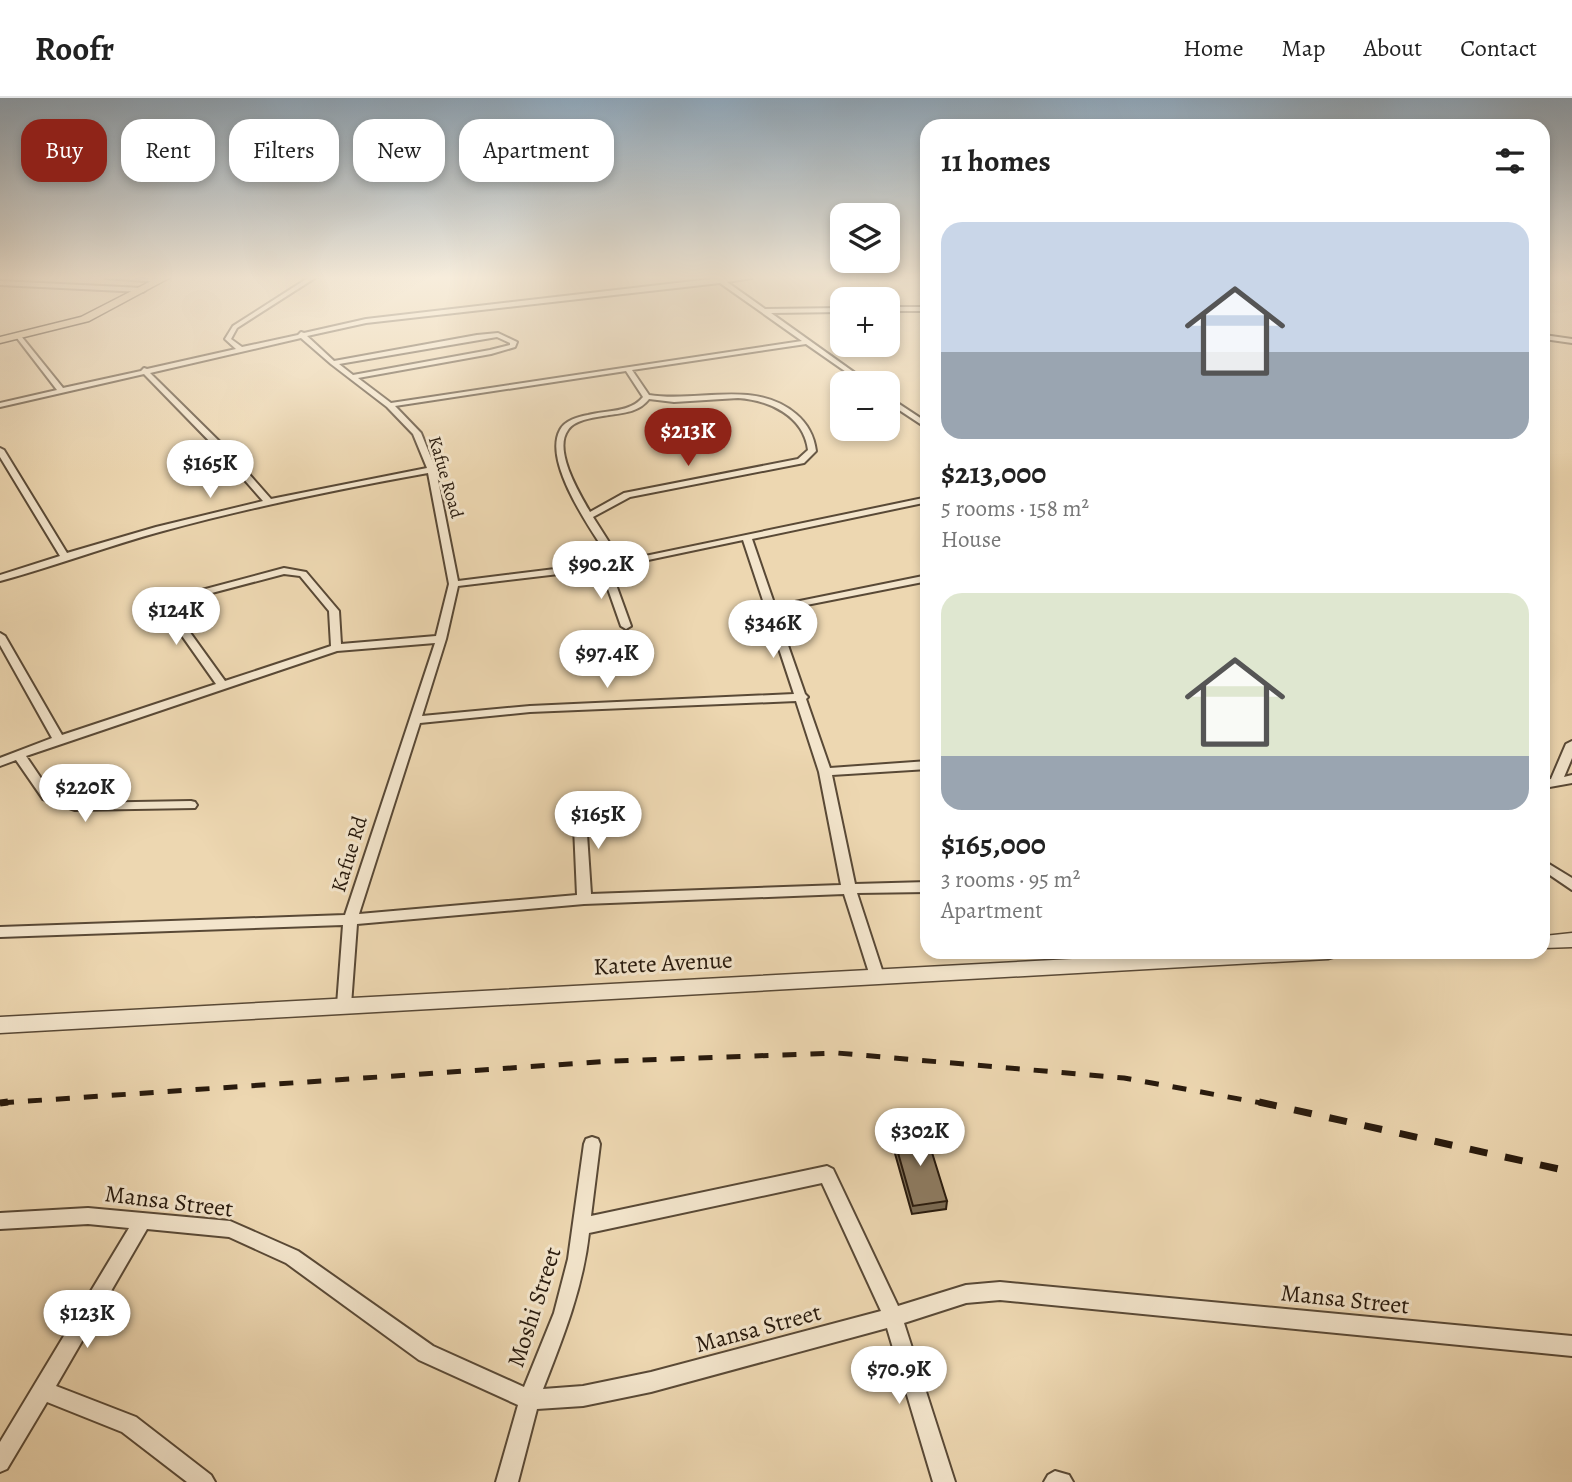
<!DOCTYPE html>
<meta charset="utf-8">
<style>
body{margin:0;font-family:Alegreya,serif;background:#f6f6f6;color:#222;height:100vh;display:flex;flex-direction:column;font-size:26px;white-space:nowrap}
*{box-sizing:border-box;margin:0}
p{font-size:23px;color:#767676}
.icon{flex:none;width:38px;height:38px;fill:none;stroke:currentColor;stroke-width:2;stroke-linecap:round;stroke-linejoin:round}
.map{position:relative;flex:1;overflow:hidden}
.panel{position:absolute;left:920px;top:21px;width:630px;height:840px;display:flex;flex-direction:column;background:#fff;border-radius:21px;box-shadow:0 4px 10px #0003}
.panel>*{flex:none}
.guide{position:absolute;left:21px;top:21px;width:665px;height:63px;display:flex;gap:14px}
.fabs{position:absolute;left:830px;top:105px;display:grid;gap:14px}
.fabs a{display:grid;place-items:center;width:70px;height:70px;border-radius:14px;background:#fff;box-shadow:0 4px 10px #0003;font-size:35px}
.price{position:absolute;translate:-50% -60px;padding:0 16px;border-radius:24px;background:#fff;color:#222;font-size:23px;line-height:46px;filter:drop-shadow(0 2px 4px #0008)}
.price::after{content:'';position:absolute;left:50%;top:42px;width:21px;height:16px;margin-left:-10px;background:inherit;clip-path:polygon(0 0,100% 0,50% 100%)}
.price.on{background:#8f2418;color:#fff}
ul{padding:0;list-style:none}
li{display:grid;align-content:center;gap:14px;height:371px;padding:0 21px}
li span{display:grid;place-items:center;height:217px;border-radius:21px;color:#555}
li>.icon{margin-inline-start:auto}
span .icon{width:126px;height:126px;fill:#fffc;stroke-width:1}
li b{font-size:30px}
h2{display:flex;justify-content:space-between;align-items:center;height:84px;padding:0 21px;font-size:30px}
.chip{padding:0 24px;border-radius:21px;background:#fff;box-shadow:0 4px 10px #0003;font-size:24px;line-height:63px}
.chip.on{background:#8f2418;color:#fff}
header{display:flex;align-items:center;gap:42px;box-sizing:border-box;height:98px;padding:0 35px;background:#fff;border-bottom:2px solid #e0e0e0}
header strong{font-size:33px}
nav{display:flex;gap:38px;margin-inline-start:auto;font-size:24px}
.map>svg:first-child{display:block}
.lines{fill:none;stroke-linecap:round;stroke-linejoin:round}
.minor-casing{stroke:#594936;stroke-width:4}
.tertiary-casing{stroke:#594936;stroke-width:3}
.trunk-casing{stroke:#281a0d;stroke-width:3}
.minor{fill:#f3e5cc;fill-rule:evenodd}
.tertiary{fill:#f3e5cc;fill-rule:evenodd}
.trunk{fill:#edd7b1;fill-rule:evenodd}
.rail-far1{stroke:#281a0d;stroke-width:5;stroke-dasharray:14 14;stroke-linecap:butt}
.rail{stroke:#281a0d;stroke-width:7;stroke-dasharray:18 18;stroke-linecap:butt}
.wall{fill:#7a6b54;stroke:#281a0d;stroke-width:2}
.building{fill:#8e7c62;stroke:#281a0d;stroke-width:2}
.labels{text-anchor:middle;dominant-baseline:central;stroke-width:6;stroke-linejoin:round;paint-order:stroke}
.far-street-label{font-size:18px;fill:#281a0d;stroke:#f3e5cc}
.street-label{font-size:21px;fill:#281a0d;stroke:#f3e5cc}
.near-street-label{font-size:24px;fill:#281a0d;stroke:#f3e5cc}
</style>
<header>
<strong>Roofr</strong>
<nav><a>Home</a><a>Map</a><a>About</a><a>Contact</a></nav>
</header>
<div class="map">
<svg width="1572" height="1384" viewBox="0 0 1572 1384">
<rect width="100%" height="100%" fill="#edd7b1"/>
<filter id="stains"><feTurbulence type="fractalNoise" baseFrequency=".00286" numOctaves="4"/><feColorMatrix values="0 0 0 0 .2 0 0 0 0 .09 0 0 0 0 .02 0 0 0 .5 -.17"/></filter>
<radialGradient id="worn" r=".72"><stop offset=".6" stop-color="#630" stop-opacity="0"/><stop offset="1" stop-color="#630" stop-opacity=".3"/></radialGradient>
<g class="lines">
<defs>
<g id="minor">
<polygon points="105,180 150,180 162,182 159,184"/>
<path d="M308,180H315L237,230L231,241L242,249L298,237L301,234L304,235L366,221L720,180H752L727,184L765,211L842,210V214L771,215L869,285H862L806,246L632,272L649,297C698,305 754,281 796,316C808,326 814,338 816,353L804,365L630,399L593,419L621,463L928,399V404L752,441L775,508L928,477V483L776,513L805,596L808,599L806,601L830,670L928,663V671L832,677L855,786L928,784V794L857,795L884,878L882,882L877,883L872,882L870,878L844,796L584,806L357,826L351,907L349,911L344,913L339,911L337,907L343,827L0,839V829L345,817L435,545L337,553L26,658L51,695L80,705L191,703L195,704L197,707L195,710L75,712L43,701L16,662L0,668V660L52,640L0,547V535L5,538L62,637L216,586L166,515L172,504L183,497L284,470L306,474L339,513L341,546L436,538L449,486L428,375C339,391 251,409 163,433C108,448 55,468 0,483V477L60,458L0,359V350L4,352L67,455L156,429L263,403L220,354L144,276L0,309V305L57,292L17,240V238H21L63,290L141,273L144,270L147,271L236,251L225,241L233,228ZM720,185L802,243L391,305L358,280L491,256L515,249L517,244L498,235L477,237L334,263L307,238L366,225ZM497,239L510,245V247L490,252L353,277L339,266ZM301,240L331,266L387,309L413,336L427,370L271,401L226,350L150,275ZM626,273L643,299C630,315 607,312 588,317C578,319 565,322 560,332C542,365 594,436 612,464L458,483L436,372L421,335L395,308ZM738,300C769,302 804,318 808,352L798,361L624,395L590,414C579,395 553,352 568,332C575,321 597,319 609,317C624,315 639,314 649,301L674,304ZM743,442L794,596L530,608L422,618L446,541L458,488L601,471L621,528L626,531L631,528L610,470ZM284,476L300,478L329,513L331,548L225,583L176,515L179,508L189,501ZM796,603L819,674L841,787L591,796L585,706L579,702L573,706L577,797L359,816L420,625L530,614Z"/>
<polygon points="0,183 143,190 146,192 143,194 0,187"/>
<rect x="887" y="209" width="41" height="4"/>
<polygon points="1544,237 1572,241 1572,245 1544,241"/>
<polygon points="887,298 928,325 928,331 887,304"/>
<polygon points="1572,643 1572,660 1564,679 1572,677 1572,685 1544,690 1544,682 1551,681 1566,646"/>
<polygon points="1544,763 1572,780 1572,792 1544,773"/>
<path d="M592,1039L598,1041L600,1046L591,1118L827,1068L833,1071L898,1208L966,1187L1000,1184L1572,1238V1258L1000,1202L966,1205L904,1225L955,1384H933L887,1230L651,1294L583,1308L537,1311L518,1384H496L518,1307L419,1262L286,1165L229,1139L147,1131L56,1288L136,1319L211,1377L215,1384H187L122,1334L47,1304L7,1371L0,1374V1344L129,1130L88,1126L0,1131V1115L88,1110L230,1123L298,1153L433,1248L524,1289L554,1215L568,1161L584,1046L586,1041ZM822,1085L881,1213L651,1274L583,1288L543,1291C563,1240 583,1190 589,1135Z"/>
<polygon points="1055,1373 1069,1377 1073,1384 1044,1384 1048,1377"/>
</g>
<g id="tertiary">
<polygon points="1572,835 1572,849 1544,850 1544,838"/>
<polygon points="1203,854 1337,854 1335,859 1328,861 0,935 0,919"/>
</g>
<polygon id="trunk" points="157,180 169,180 89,223 0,245 0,239 81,219"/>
</defs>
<use href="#minor" class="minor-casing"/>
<use href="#tertiary" class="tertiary-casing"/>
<use href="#trunk" class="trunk-casing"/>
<use href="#minor" class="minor"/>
<use href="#tertiary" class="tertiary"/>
<use href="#trunk" class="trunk"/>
<polyline class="rail-far1" points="0,1005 612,963 837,955 1124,980 1267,1006"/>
<g class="rail">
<polyline points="1259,1004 1572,1074"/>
<polyline points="0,1005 8,1004"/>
</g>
</g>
<polygon class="wall" points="893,1037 947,1103 946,1111 912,1116 892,1045"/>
<polygon class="building" points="925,1032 947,1103 913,1108 893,1037"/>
<linearGradient id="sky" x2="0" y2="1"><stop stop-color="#8fa8bc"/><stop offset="0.48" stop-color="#f7eddc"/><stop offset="1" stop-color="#f7eddc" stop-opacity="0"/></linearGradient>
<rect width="1572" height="374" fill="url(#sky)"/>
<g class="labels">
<g class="far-street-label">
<text transform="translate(446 379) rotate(74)">Kafue Road</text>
</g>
<g class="street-label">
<text transform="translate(349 756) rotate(-73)">Kafue Rd</text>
</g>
<g class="near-street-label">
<text transform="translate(663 865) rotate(-3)">Katete Avenue</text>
<text transform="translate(169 1103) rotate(7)">Mansa Street</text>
<text transform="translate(1345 1201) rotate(6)">Mansa Street</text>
<text transform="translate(534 1209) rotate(-72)">Moshi Street</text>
<text transform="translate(758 1230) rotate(-15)">Mansa Street</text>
</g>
</g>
<rect width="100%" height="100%" filter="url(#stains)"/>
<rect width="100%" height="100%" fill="url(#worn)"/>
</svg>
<div class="fabs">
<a><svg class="icon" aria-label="layers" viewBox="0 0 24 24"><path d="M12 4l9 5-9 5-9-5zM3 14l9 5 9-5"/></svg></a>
<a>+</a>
<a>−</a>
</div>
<b class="price on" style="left:688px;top:370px">$213K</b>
<b class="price" style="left:210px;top:402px">$165K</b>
<b class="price" style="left:601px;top:503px">$90.2K</b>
<b class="price" style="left:176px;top:549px">$124K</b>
<b class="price" style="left:773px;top:562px">$346K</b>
<b class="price" style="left:607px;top:592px">$97.4K</b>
<b class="price" style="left:85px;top:726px">$220K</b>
<b class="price" style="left:598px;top:753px">$165K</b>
<b class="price" style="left:920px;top:1070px">$302K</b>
<b class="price" style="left:87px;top:1252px">$123K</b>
<b class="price" style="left:899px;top:1308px">$70.9K</b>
<div class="guide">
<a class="chip on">Buy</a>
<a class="chip">Rent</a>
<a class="chip">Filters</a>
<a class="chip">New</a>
<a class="chip">Apartment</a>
</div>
<section class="panel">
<h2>11 homes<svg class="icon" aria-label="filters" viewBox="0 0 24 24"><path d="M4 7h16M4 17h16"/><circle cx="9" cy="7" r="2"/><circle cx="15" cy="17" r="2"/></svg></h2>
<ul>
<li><span style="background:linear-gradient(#c9d6e8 60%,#9aa5b1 0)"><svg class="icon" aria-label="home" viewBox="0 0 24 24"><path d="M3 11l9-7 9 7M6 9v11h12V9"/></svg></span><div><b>$213,000</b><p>5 rooms · 158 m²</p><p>House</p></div></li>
<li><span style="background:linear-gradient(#dfe7d0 75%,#9aa5b1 0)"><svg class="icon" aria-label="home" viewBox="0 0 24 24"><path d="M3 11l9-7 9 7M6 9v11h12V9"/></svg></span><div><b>$165,000</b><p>3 rooms · 95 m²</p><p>Apartment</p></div></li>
</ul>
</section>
</div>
